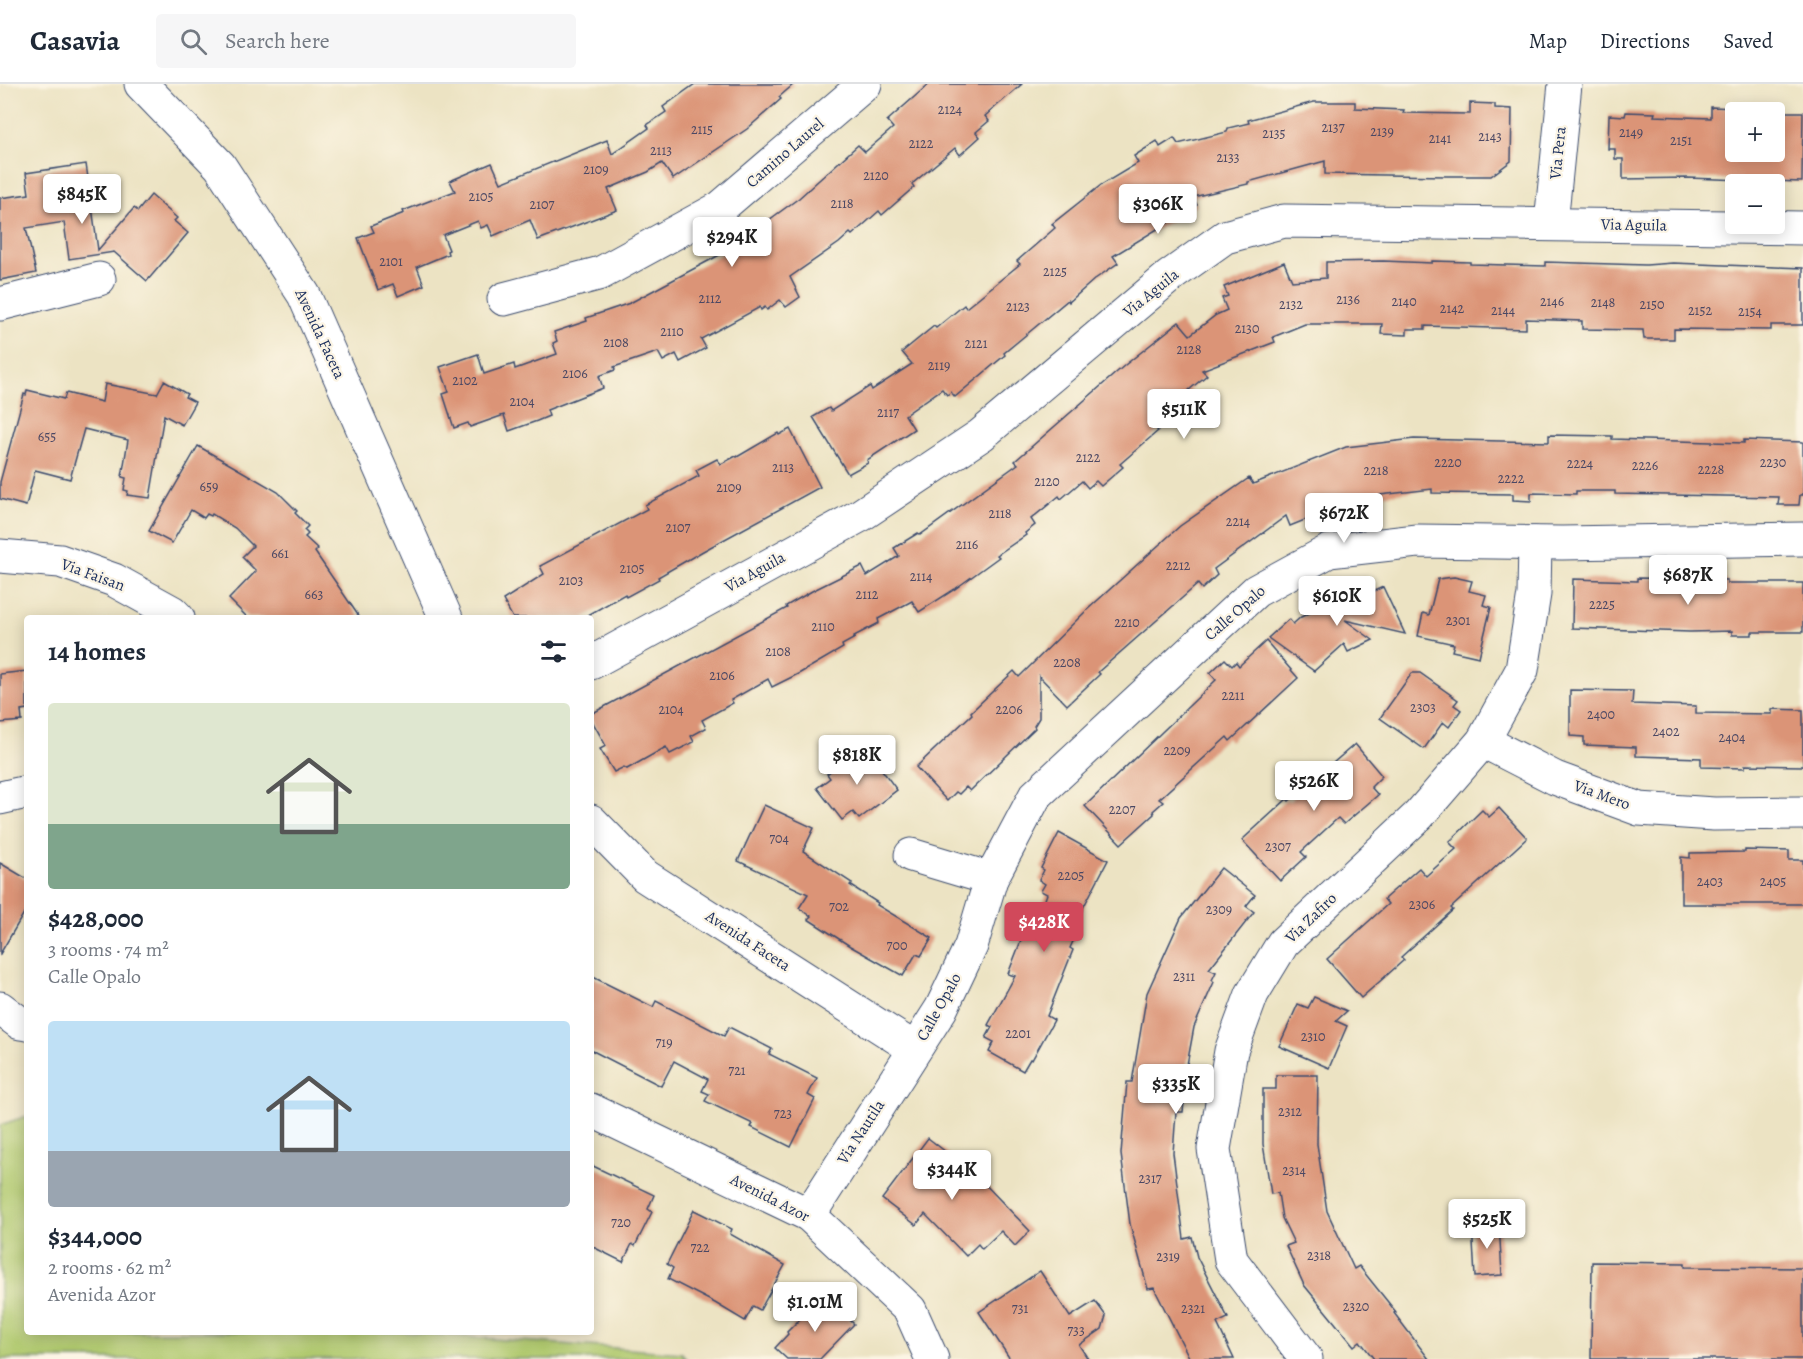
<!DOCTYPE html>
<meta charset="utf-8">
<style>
body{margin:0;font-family:Alegreya,serif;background:#f6f6f7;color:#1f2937;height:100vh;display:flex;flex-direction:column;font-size:22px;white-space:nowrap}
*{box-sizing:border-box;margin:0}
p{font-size:20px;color:#747a83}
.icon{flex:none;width:33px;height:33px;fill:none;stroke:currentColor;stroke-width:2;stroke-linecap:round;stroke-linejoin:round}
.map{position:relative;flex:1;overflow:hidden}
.panel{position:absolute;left:24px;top:531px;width:570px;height:720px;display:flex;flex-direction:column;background:#fff;border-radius:6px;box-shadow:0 3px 15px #0003}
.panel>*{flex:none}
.buttons{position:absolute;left:1725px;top:18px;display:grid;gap:12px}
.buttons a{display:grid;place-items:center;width:60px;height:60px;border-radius:6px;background:#fff;box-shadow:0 3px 15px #0003;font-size:30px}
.price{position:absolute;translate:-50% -51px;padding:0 14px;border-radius:6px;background:#fff;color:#222;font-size:20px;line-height:39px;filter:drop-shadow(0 2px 3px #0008)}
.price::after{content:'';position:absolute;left:50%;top:36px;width:18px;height:14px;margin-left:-9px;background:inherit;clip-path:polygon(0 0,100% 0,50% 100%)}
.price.selected{background:#d1495b;color:#fff}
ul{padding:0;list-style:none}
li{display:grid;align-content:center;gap:12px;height:318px;padding:0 24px}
li span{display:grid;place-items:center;height:186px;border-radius:6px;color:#555}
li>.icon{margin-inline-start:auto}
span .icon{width:108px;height:108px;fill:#fffc;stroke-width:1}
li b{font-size:26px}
h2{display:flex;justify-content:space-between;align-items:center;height:72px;padding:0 24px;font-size:26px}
header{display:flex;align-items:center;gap:36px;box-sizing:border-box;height:84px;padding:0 30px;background:#fff;border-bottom:2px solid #e0e1e3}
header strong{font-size:28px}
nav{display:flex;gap:33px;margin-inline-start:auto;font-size:21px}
.search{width:420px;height:54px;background:#f6f6f7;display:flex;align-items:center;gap:15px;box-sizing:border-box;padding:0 21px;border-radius:6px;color:#747a83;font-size:22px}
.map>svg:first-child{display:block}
.green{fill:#b0c96e;stroke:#667c66;stroke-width:1.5}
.building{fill:#db9477}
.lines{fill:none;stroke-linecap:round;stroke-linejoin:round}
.minor-casing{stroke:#3a4a6d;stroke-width:35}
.minor{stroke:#fff;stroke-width:33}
.labels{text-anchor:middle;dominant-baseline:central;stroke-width:4.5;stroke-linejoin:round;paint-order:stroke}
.number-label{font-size:14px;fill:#4b4864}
.street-label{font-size:16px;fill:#1b2f5e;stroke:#fcf5e5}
</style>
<header>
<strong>Casavia</strong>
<div class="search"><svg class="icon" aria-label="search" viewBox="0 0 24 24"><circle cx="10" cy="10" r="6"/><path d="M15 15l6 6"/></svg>Search here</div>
<nav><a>Map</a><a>Directions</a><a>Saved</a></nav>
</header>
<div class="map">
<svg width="1803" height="1275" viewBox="0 0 1803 1275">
<rect width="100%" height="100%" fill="#fcf5e5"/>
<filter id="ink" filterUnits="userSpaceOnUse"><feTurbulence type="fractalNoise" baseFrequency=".0167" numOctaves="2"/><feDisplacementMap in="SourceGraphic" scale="12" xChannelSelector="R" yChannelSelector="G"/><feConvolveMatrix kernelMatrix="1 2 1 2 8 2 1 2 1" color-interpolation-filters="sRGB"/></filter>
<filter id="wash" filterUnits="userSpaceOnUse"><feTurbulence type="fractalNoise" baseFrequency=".008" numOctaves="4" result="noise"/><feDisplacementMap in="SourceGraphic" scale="24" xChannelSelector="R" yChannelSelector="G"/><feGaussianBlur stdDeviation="1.35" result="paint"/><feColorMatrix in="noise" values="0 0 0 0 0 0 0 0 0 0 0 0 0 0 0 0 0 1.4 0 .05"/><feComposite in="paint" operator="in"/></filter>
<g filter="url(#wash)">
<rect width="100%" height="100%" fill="#ece3c3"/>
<polygon class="green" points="27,1032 27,1248 401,1248 682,1269 686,1275 0,1275 0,1041"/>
<g id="blocks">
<g class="building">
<polygon points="695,0 794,0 779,13 781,15 747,45 673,95 662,79 648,88 608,105 617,126 538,156 530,136 493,152 488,141 481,144 478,137 443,151 449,166 447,167 448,170 417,183 424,201 398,212 393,200 378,206 358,154 374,148 371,142 404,129 403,127 455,107 450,97 492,79 501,99 607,56 612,70 649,44 647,41 666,28 663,23"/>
<polygon points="929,0 1022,0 985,32 989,37 976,48 980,53 960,71 955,64 912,100 914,103 882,131 879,127 852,151 850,149 839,159 790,193 800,213 786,223 780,216 767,226 765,223 761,226 760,223 701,255 706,264 680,278 676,270 663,277 658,268 614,283 615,286 599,292 603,304 547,326 549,332 537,337 509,347 504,331 470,343 468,339 454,344 443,310 449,308 440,283 478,270 484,290 514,280 515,285 557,270 553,259 557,257 554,248 587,237 586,234 630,219 725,168 799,114 858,61 865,68 893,44 887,37"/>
<polygon points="1314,18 1355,18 1355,24 1404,26 1403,29 1470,30 1470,19 1495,20 1495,24 1512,25 1511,77 1491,92 1446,92 1325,90 1325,77 1248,98 1248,100 1193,113 1197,121 1113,172 1118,179 1095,195 1069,218 1068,216 1004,269 1005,271 955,313 951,308 947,311 942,305 905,331 914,345 867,376 868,379 848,390 813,333 829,324 831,327 870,302 872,306 912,280 902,268 934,242 936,244 964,221 966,224 1020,180 1017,177 1055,144 1052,140 1101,101 1138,79 1134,72 1157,57 1160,63 1174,54 1178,60 1227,48 1228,44 1249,39 1248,36"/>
<polygon points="1711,23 1736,24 1736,68 1774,68 1774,28 1803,28 1802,98 1688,94 1623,95 1623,75 1615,75 1615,65 1608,65 1609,31 1625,32 1626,28 1655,29 1654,32 1711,34"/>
<polygon points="86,80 98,166 134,124 138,127 151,111 177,134 174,137 188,149 147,197 114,168 69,175 64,138 26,144 36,189 0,196 0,114 29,110 26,89"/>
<polygon points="1383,177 1432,179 1432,177 1470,178 1470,180 1545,182 1545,178 1646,181 1673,179 1803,184 1803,241 1771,241 1771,246 1674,245 1674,255 1644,255 1643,246 1582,245 1582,237 1526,235 1526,245 1425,242 1425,245 1407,245 1407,251 1381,250 1382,240 1305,240 1273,253 1275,258 1202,286 1207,291 1189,306 1193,310 1154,342 1158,347 1120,380 1123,383 1101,402 1096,397 1088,404 1082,397 1061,415 1059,412 1031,435 1035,441 1025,449 1026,451 997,471 999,473 955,505 919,528 912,517 878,535 879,539 854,552 855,554 842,561 843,564 800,589 772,603 768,595 731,616 733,619 702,636 706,644 691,652 694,658 670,670 666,663 627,685 624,683 614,688 600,665 606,662 591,635 591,630 787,524 786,522 812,507 862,482 867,492 899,472 894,464 918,449 920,451 1018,380 1015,377 1125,281 1179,238 1190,251 1216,231 1227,226 1222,214 1228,212 1224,203 1284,178 1292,197 1326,194 1326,178"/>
<polygon points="164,297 187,310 185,313 195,318 182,341 164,331 150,414 127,411 128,407 124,406 126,394 122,393 128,356 84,345 70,395 35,386 26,422 0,415 0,398 24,310 26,311 27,306 64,315 66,309 102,318 105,300 157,310"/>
<polygon points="790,345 820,403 703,467 658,493 659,495 626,513 625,510 583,534 513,534 503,516 544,490 540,482 647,425 645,421 699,392 696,386 717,375 721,380 736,372 737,373 778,349 779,351"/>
<polygon points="1549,351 1612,352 1612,355 1744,359 1744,356 1803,358 1803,411 1800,411 1799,421 1778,421 1779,413 1615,410 1615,407 1576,407 1576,410 1531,409 1531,417 1513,416 1513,410 1432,409 1432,405 1380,411 1380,416 1336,422 1337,423 1290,442 1286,432 1214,485 1217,491 1202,505 1198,500 1098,588 1100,590 1067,621 1039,592 1039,634 1034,642 1035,644 970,707 966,703 959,710 956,708 947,717 916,683 972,630 971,628 1014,587 1019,593 1088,525 1180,442 1249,394 1253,400 1346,363 1414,355 1549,358"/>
<polygon points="198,362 278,408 297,427 295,429 308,442 304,446 308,450 305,453 318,465 315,468 360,534 248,534 229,515 256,487 242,473 253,462 235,444 212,430 211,432 207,430 204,434 191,426 172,459 149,447"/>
<polygon points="1454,493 1472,497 1469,507 1486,511 1483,521 1491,523 1479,573 1452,567 1454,560 1418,552 1423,529 1429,531 1438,495"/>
<polygon points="1637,494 1727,496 1727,499 1803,499 1803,548 1752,548 1752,551 1732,551 1732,547 1690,548 1572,544 1573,495 1637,497"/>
<polygon points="1367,502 1370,509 1383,503 1405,550 1345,536 1373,556 1348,568 1344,560 1314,587 1268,554 1289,535 1293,540 1301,533"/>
<polygon points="1266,557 1298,594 1230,657 1227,653 1159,715 1163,718 1153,727 1154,730 1121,760 1085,722 1216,596 1210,589 1225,575 1232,582 1236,578 1239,582"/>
<polygon points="27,587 27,625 21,626 22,637 0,639 0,590"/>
<polygon points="1412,589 1420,589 1458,616 1454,621 1461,626 1449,643 1443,638 1424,665 1380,634"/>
<polygon points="1570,606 1633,607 1632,620 1696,622 1696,629 1772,630 1772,625 1803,626 1803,682 1745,681 1745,684 1701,683 1701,674 1636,672 1636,663 1584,661 1584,653 1570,652"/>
<polygon points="1355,660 1382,692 1371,703 1378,711 1344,740 1338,734 1301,768 1306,773 1280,797 1242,756 1287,715 1289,717"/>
<polygon points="864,662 897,706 859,735 853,728 842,736 817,704 830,694 827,690"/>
<polygon points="764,721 814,744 803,767 852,799 850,801 878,819 877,821 932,854 921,872 916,870 903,892 850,862 808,835 811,832 799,824 808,810 738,777"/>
<polygon points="1499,724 1527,754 1451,824 1453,826 1401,873 1404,876 1361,914 1327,875 1388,820 1384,815 1419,784 1426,792 1456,765 1449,758 1482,726 1489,733"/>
<polygon points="1059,749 1108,776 1069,851 1075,853 1070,864 1073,866 1047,932 1054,936 1032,976 1030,975 1023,987 989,968 994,958 986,954 992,943 988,941 1015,892 1008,890 1024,849 1031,852 1047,810 1041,807 1045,800 1039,796 1044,786 1041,784"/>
<polygon points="1745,766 1789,767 1789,776 1803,776 1803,820 1681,820 1681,773 1690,774 1690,769 1745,768"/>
<polygon points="0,779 27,795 27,824 0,870"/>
<polygon points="1221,784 1255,811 1246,822 1254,828 1209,885 1216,888 1212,896 1214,898 1194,943 1182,1008 1185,1008 1183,1028 1176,1028 1173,1069 1184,1155 1192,1153 1197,1173 1228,1234 1217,1239 1234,1275 1190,1275 1154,1204 1148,1205 1130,1140 1121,1070 1127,998 1132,998 1147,909 1181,834"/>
<polygon points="591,892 653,923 656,917 724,952 729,943 772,965 769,970 817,994 808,1011 815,1015 791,1063 751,1043 753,1040 705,1017 709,1010 702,1007 708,995 674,977 661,1002 591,966"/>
<polygon points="1314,913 1347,927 1336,937 1347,942 1329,984 1279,962 1298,920 1308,924"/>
<polygon points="1276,991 1318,991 1317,1060 1327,1127 1354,1185 1359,1182 1396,1228 1394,1229 1429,1275 1374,1275 1360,1257 1354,1262 1304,1201 1286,1162 1294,1159 1282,1134 1278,1109 1271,1110 1263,1060 1263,1005 1276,1005"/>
<polygon points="928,1054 978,1093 1030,1147 1015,1162 1001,1147 982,1165 978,1160 966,1172 925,1130 916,1141 882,1115"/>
<polygon points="591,1081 654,1111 648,1125 652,1128 635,1162 632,1160 623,1178 591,1162"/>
<polygon points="694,1126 732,1145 730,1150 785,1181 760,1226 753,1222 745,1237 715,1219 668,1195 673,1184 667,1180"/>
<polygon points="1499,1139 1502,1191 1475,1193 1472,1141"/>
<polygon points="1592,1178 1685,1179 1685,1183 1803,1184 1803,1275 1591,1275"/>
<polygon points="1040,1187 1070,1233 1095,1217 1106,1232 1102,1245 1079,1261 1088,1275 1010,1275 979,1228"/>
<polygon points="821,1214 826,1220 830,1216 854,1240 820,1275 787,1275 775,1264 788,1250 787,1248"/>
</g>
</g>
</g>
<g filter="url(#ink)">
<use href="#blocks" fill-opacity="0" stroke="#3a4a6d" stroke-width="1.5"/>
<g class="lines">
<defs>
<g id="minor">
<polyline points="141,0 220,82 304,211 446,534"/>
<polyline points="1551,139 1565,0"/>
<polyline points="504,215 601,189 720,124 865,0"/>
<polyline points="0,220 99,195"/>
<polyline points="0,472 60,477 114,496 172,528 178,534"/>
<polyline points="591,579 861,431 981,351 1170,192 1225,153 1284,137 1803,144"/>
<polyline points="1483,657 1555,694 1639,725 1714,730 1803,729"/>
<polyline points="0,714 27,708"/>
<polyline points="591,737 645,792 915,965"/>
<polyline points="911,771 991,795"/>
<polyline points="0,924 20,939 27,940"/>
<polyline points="591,1026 809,1131 910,1226 932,1275"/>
<polyline points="809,1131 941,925 971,862 991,795 1035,712 1256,507 1329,467 1417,457 1562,459 1803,455"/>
<polyline points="1306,1275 1231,1176 1214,1065 1231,967 1252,910 1283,859 1419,731 1483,657 1522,586 1534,510 1535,459"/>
</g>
</defs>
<use href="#minor" class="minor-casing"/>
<use href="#minor" class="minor"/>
</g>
</g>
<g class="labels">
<g class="number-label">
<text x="950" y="25">2124</text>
<text x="1333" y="43">2137</text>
<text x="702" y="45">2115</text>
<text x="1382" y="47">2139</text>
<text x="1631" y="48">2149</text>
<text x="1274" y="49">2135</text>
<text x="1490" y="52">2143</text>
<text x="1440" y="54">2141</text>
<text x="1681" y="56">2151</text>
<text x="921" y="59">2122</text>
<text x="661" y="66">2113</text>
<text x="1228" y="73">2133</text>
<text x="596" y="85">2109</text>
<text x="876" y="91">2120</text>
<text x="481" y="112">2105</text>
<text x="842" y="119">2118</text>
<text x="542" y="120">2107</text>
<text x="391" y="177">2101</text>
<text x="1055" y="187">2125</text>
<text x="710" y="214">2112</text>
<text x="1348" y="215">2136</text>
<text x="1404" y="217">2140</text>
<text x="1552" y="217">2146</text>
<text x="1603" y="218">2148</text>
<text x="1291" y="220">2132</text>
<text x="1652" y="220">2150</text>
<text x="1018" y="222">2123</text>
<text x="1452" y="224">2142</text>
<text x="1503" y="226">2144</text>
<text x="1700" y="226">2152</text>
<text x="1750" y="227">2154</text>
<text x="1247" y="244">2130</text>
<text x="672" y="247">2110</text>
<text x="616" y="258">2108</text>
<text x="976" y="259">2121</text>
<text x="1189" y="265">2128</text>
<text x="939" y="281">2119</text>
<text x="575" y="289">2106</text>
<text x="465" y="296">2102</text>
<text x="522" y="317">2104</text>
<text x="888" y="328">2117</text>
<text x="47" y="352">655</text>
<text x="1088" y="373">2122</text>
<text x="1448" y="378">2220</text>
<text x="1773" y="378">2230</text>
<text x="1580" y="379">2224</text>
<text x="1645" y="381">2226</text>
<text x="783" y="383">2113</text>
<text x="1711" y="385">2228</text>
<text x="1376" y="386">2218</text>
<text x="1511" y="394">2222</text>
<text x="1047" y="397">2120</text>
<text x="209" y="402">659</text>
<text x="729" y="403">2109</text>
<text x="1000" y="429">2118</text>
<text x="1238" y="437">2214</text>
<text x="678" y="443">2107</text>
<text x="967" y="460">2116</text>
<text x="280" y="469">661</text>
<text x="1178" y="481">2212</text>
<text x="632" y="484">2105</text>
<text x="921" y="492">2114</text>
<text x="571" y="496">2103</text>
<text x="314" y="510">663</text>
<text x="867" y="510">2112</text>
<text x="1602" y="520">2225</text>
<text x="1458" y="536">2301</text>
<text x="1127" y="538">2210</text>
<text x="823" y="542">2110</text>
<text x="778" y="567">2108</text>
<text x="1067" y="578">2208</text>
<text x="722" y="591">2106</text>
<text x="1233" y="611">2211</text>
<text x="1423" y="623">2303</text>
<text x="671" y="625">2104</text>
<text x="1009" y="625">2206</text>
<text x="1601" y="630">2400</text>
<text x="1666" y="647">2402</text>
<text x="1732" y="653">2404</text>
<text x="1177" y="666">2209</text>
<text x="1122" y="725">2207</text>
<text x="779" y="754">704</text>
<text x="1278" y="762">2307</text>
<text x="1071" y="791">2205</text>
<text x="1710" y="797">2403</text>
<text x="1773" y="797">2405</text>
<text x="1422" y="820">2306</text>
<text x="839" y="822">702</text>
<text x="1219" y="825">2309</text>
<text x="897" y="861">700</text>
<text x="1184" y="892">2311</text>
<text x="1018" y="949">2201</text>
<text x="1313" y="952">2310</text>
<text x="664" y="958">719</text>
<text x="737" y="986">721</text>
<text x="1290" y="1027">2312</text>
<text x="783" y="1029">723</text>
<text x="1294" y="1086">2314</text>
<text x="1150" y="1094">2317</text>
<text x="621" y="1138">720</text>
<text x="700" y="1163">722</text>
<text x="1319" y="1171">2318</text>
<text x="1168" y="1172">2319</text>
<text x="1356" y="1222">2320</text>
<text x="1020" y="1224">731</text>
<text x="1193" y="1224">2321</text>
<text x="1076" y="1246">733</text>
</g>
<g class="street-label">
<text transform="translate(785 69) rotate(-41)">Camino Laurel</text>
<text transform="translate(1558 69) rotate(-84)">Via Pera</text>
<text transform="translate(1634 141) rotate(1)">Via Aguila</text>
<text transform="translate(1151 209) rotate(-39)">Via Aguila</text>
<text transform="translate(320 250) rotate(65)">Avenida Faceta</text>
<text transform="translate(755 488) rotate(-29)">Via Aguila</text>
<text transform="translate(93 491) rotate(20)">Via Faisan</text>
<text transform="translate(1235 529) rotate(-41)">Calle Opalo</text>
<text transform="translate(1602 711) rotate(20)">Via Mero</text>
<text transform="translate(1311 834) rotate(-44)">Via Zafiro</text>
<text transform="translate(748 857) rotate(33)">Avenida Faceta</text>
<text transform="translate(939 923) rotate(-61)">Calle Opalo</text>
<text transform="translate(861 1048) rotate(-57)">Via Nautila</text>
<text transform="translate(770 1114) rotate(27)">Avenida Azor</text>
</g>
</g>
</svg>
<div class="buttons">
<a>+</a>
<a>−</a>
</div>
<b class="price" style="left:82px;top:141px">$845K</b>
<b class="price" style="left:1158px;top:151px">$306K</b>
<b class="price" style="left:732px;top:184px">$294K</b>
<b class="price" style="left:1184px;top:356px">$511K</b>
<b class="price" style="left:1344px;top:460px">$672K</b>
<b class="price" style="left:1688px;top:522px">$687K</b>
<b class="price" style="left:1337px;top:543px">$610K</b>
<b class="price" style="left:857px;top:702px">$818K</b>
<b class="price" style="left:1314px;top:728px">$526K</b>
<b class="price selected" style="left:1044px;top:869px">$428K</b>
<b class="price" style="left:1176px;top:1031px">$335K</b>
<b class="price" style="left:952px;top:1117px">$344K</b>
<b class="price" style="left:1487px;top:1166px">$525K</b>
<b class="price" style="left:815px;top:1249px">$1.01M</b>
<section class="panel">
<h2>14 homes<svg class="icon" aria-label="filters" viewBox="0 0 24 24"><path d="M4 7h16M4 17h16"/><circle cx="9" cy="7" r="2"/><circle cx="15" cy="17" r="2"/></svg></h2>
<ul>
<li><span style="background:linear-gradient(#dfe7d0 65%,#7fa58c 0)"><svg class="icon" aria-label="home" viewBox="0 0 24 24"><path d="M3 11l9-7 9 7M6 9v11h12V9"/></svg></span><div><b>$428,000</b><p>3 rooms · 74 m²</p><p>Calle Opalo</p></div></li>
<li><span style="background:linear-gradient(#bfe0f5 70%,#9aa5b1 0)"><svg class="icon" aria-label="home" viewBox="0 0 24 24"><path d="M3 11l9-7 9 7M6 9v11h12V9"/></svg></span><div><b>$344,000</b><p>2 rooms · 62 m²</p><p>Avenida Azor</p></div></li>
</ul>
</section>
</div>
